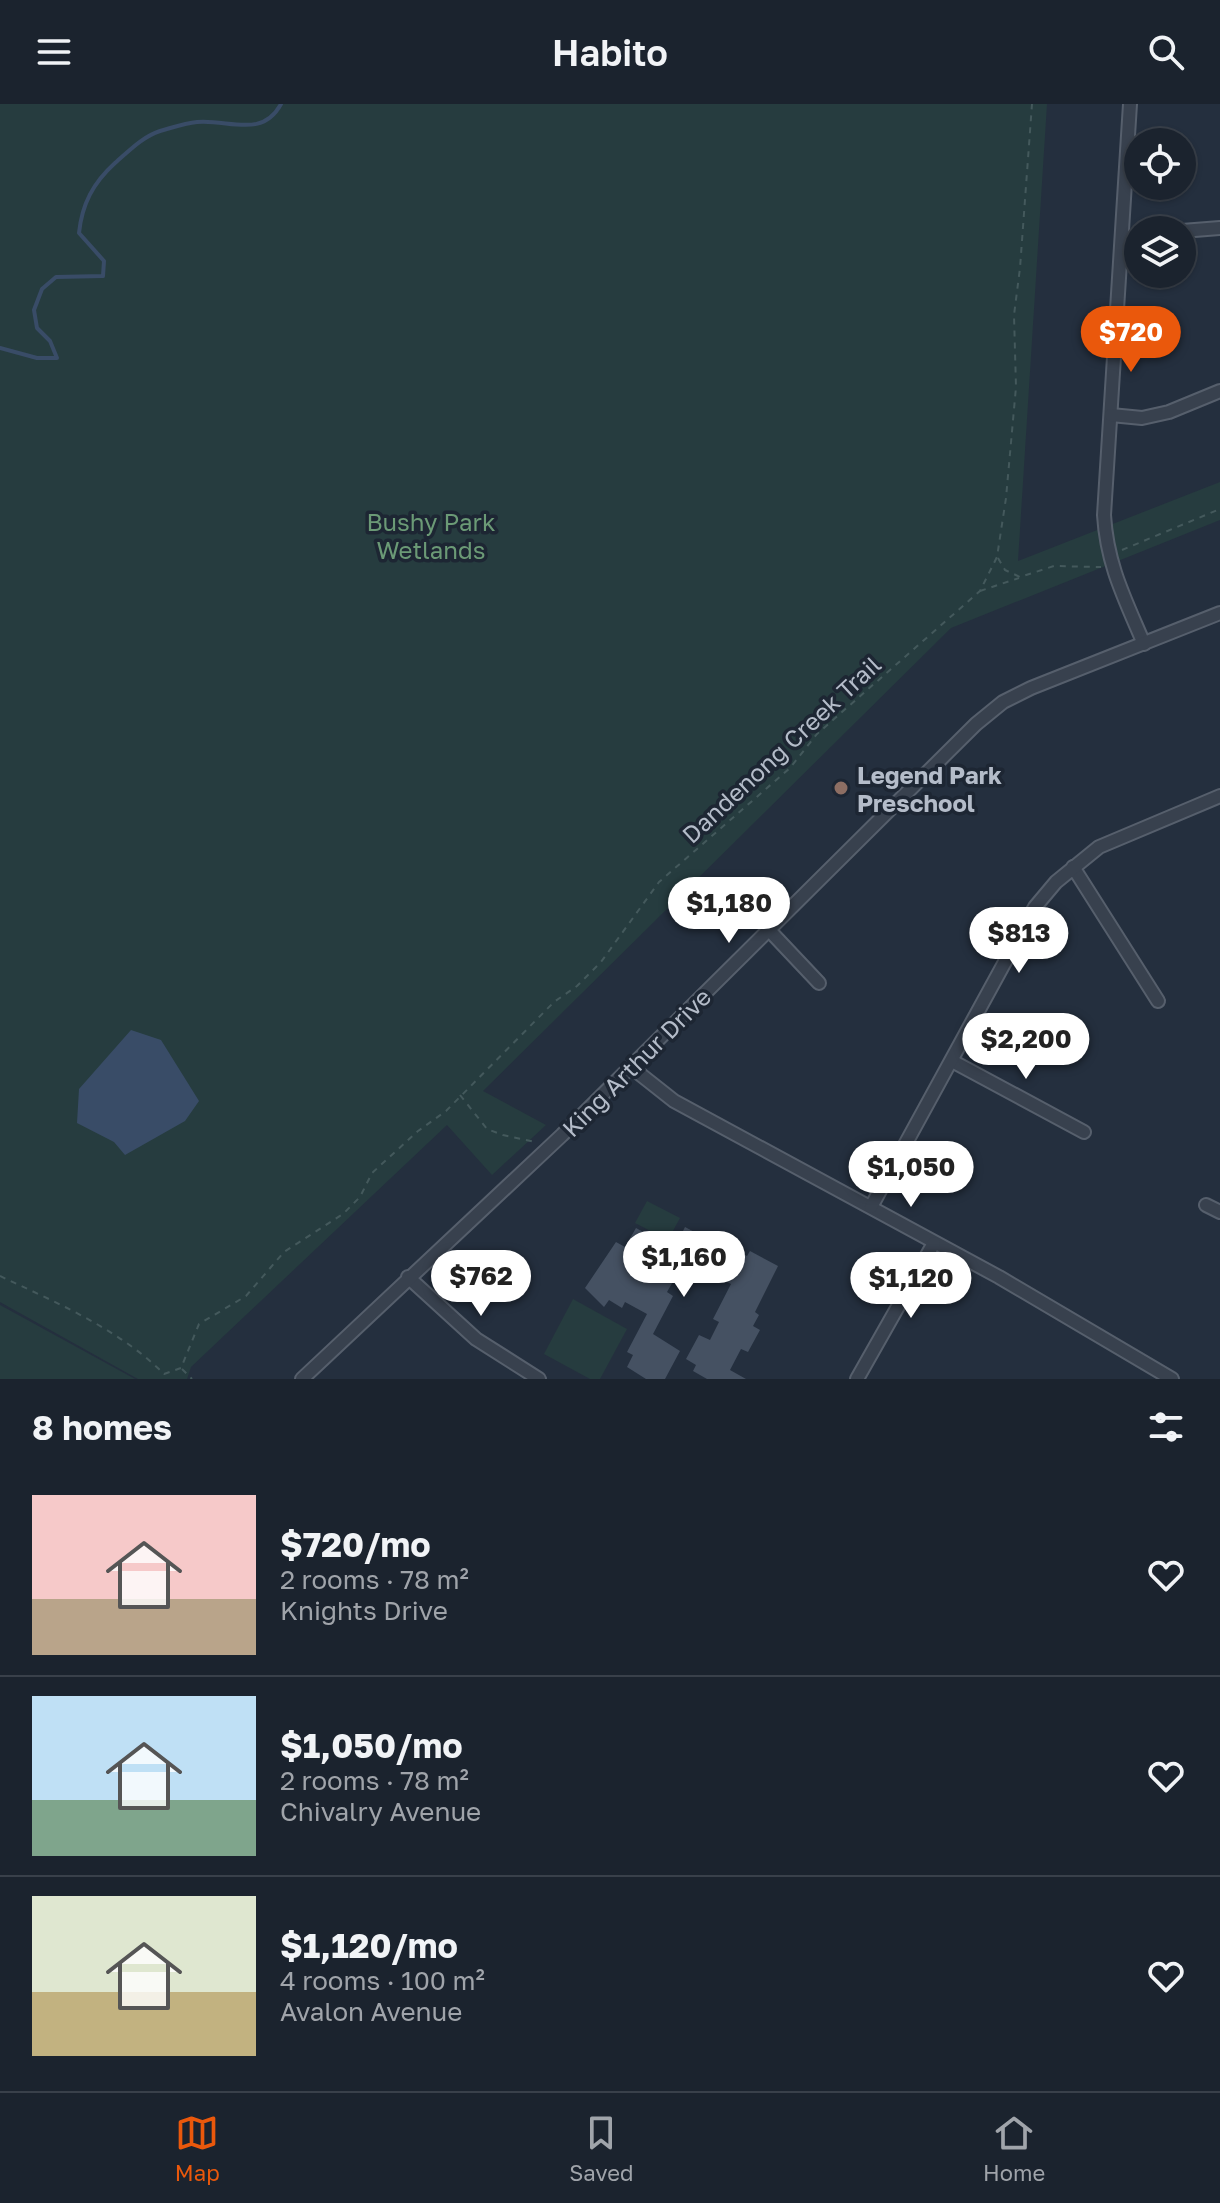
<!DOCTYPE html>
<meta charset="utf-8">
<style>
body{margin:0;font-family:"Golos Text",sans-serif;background:#242b36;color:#f1f3f6;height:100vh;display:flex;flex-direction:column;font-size:30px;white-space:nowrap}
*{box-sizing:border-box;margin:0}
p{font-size:26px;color:#a0a4aa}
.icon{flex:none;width:44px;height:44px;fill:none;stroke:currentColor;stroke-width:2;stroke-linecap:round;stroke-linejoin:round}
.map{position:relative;height:1275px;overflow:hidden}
.details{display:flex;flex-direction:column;background:#1b232e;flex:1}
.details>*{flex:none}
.buttons{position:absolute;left:1124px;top:24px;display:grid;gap:16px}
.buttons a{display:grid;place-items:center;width:72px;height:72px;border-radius:50%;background:#1b232e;box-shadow:0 2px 6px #0004,0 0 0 2px #39404a;font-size:40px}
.price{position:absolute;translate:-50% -68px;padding:0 18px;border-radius:28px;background:#fff;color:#222;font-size:26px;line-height:52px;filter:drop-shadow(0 2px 4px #0008)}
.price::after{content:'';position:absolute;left:50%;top:48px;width:24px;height:18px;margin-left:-12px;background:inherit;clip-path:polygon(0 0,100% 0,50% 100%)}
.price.selected{background:#ea580c;color:#fff}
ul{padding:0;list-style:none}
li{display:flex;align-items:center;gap:24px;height:200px;padding:0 32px}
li+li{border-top:2px solid #39404a}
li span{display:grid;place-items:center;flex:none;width:224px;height:160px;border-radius:0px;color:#555}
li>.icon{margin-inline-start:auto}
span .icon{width:96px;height:96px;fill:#fffc;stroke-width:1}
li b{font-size:34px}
h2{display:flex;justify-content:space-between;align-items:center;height:96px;padding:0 32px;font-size:34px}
header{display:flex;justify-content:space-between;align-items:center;height:104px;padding:0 32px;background:#1b232e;font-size:36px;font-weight:600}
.dock{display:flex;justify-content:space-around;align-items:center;height:112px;border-top:2px solid #39404a;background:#1b232e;font-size:22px;color:#a0a4aa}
.dock a{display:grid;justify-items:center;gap:4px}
.dock .selected{color:#ea580c}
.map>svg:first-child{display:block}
.green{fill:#263c3f}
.water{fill:#394c67}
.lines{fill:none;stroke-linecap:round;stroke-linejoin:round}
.stream{stroke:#394c67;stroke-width:4}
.building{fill:#455162}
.minor-casing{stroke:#565f6c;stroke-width:16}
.path{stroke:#44595c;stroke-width:2;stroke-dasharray:6 6;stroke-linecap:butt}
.minor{stroke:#38414e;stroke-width:12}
.education-dot{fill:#8d6e63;stroke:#1d2633;stroke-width:3}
.labels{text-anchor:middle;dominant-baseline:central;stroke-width:7;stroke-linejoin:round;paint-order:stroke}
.park-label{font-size:24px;fill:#6b9a76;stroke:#1d2633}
.street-label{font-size:24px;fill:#b4bcc9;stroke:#1d2633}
.poi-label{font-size:24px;font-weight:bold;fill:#b4bcc9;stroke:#1d2633;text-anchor:start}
</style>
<header><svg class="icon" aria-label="menu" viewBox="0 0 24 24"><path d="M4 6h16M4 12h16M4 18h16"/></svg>Habito<svg class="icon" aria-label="search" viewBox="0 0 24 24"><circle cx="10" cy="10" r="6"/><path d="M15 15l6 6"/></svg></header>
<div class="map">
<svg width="1220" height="1275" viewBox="0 0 1220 1275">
<rect width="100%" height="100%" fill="#242f3e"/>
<g class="green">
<polygon points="0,0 1047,0 1018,457 1220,378 1220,416 951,524 483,987 546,1021 492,1071 447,1021 191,1263 187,1275 138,1275 0,1198"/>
<polygon points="647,1097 680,1114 668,1136 635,1119"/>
<polygon points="573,1195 627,1225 600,1275 590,1275 544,1250"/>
<polygon points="0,1201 135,1275 0,1275"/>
</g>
<polygon class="water" points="131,926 161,936 199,997 185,1017 125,1051 114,1038 77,1019 79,985"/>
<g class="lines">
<path class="stream" d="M0,244L37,254H57L50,237L37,224L34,206L42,185L56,173L103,172L104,157L79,129C82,100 93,79 115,59C129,47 142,33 160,27C171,24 185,19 197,18C229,15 262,35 281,0"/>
</g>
<polygon class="building" points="685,1123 723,1143 725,1140 747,1152 750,1147 778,1162 755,1208 759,1211 753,1222 760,1226 748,1248 741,1245 730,1266 746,1275 707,1275 693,1267 696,1261 686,1255 699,1231 710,1236 719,1218 713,1215 731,1180 701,1164 694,1178 678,1169 667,1188 673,1192 653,1230 680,1247 665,1275 646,1275 627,1263 633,1251 627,1248 647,1210 625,1198 622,1204 609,1196 604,1203 585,1184 616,1138 625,1143 636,1124 674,1145"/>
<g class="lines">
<defs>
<g id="minor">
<path d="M1130,0L1104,411C1107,461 1125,495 1144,540"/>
<polyline points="1182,127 1220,124"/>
<polyline points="1111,311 1142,314 1169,308 1220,287"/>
<polyline points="1073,763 1158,897"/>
<polyline points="769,826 819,879"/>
<polyline points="952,957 1084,1028"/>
<polyline points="631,963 674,997 999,1173 1172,1275"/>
<polyline points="1206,1101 1220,1108"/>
<polyline points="871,1103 1035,803 1056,778 1099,743 1220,692"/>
<polyline points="408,1173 476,1235 539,1275"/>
<polyline points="302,1275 562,1031 976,620 1003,598 1031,584 1220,509"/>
<polyline points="857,1275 934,1139"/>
</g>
</defs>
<use href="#minor" class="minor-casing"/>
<g class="path">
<polyline points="1122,446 1220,405"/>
<polyline points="998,454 1005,466 1020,473 1054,462 1101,463"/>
<polyline points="980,487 1019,474"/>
<polyline points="460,991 487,1025 503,1031 535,1038"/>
<path d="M0,1172C57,1199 119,1225 164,1270L181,1264L199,1220L246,1192L284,1148L343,1110L360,1093L372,1069L418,1027L446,1007L554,898L577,882L601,858L659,778L790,664L817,630L980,487L997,453L1006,394L1016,283L1014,211L1020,164L1032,0"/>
<polyline points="182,1265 192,1275"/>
</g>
<use href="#minor" class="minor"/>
</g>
<circle class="education-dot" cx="841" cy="684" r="8"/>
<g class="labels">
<g class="park-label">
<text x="431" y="417">Bushy Park<tspan x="431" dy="28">Wetlands</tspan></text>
</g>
<g class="street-label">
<text transform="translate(781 645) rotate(-43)">Dandenong Creek Trail</text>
<text transform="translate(636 958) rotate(-45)">King Arthur Drive</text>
</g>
<g class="poi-label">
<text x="857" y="670">Legend Park<tspan x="857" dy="28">Preschool</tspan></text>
</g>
</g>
</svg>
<div class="buttons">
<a><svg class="icon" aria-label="locate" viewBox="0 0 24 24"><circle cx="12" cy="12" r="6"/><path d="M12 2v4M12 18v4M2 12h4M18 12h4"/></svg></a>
<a><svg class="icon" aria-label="layers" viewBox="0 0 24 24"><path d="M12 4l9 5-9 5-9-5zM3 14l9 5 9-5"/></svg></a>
</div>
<b class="price selected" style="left:1131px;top:270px">$720</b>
<b class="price" style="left:729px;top:841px">$1,180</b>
<b class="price" style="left:1019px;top:871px">$813</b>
<b class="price" style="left:1026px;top:977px">$2,200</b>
<b class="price" style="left:911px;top:1105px">$1,050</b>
<b class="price" style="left:684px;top:1195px">$1,160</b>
<b class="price" style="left:481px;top:1214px">$762</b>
<b class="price" style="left:911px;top:1216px">$1,120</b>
</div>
<section class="details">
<h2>8 homes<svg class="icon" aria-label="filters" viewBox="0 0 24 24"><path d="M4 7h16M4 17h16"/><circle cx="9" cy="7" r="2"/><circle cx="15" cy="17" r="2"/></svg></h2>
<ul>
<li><span style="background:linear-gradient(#f6c9c9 65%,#b9a48a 0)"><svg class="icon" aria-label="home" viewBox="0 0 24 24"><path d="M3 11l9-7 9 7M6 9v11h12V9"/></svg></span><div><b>$720/mo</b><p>2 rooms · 78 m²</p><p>Knights Drive</p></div><svg class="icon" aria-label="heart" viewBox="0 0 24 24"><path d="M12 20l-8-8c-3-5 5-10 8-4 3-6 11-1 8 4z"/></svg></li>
<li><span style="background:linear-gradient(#bfe0f5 65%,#7fa58c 0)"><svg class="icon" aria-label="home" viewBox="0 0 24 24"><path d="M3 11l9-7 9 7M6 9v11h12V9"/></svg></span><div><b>$1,050/mo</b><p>2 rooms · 78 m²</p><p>Chivalry Avenue</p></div><svg class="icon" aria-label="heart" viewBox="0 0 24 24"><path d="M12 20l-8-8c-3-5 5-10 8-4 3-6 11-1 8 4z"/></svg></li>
<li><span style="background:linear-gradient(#dfe7d0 60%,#c2b280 0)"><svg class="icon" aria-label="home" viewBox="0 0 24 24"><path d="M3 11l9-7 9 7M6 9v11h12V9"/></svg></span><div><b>$1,120/mo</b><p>4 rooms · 100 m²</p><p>Avalon Avenue</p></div><svg class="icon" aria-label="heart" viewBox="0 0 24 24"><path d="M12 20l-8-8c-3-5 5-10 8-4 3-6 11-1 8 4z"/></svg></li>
</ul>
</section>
<nav class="dock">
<a class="selected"><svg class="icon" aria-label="map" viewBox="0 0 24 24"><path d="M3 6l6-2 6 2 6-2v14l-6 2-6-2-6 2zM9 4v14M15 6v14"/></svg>Map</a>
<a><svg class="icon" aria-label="saved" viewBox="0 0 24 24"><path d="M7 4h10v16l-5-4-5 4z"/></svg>Saved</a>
<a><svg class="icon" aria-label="home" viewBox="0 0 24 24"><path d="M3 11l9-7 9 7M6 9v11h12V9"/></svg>Home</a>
</nav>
